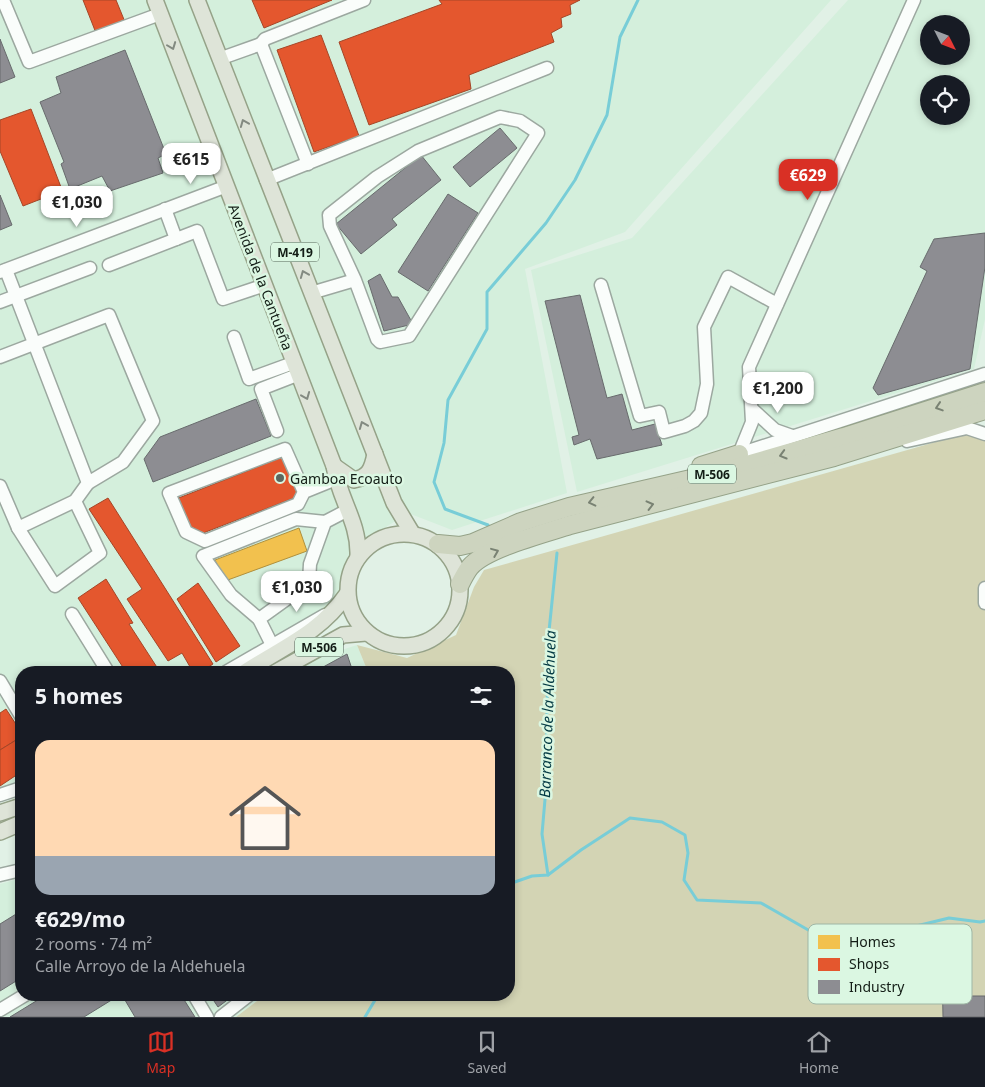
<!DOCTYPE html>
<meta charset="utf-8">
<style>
body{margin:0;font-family:"Noto Sans",sans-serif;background:#242831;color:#f1f3f6;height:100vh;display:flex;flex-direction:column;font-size:19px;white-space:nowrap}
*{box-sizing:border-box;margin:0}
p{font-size:16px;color:#9ea1a6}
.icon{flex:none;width:28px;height:28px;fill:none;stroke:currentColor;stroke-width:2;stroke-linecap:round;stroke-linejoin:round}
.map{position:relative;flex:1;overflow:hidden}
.sheet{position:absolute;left:15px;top:666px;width:500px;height:335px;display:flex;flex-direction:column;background:#171b24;border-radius:20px;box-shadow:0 2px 8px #0003}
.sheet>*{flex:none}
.needle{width:32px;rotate:132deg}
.fabs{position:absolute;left:920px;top:15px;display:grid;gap:10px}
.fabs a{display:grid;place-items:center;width:50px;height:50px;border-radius:50%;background:#171b24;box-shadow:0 2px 8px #0003;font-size:25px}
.price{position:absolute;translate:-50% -42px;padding:0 11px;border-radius:10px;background:#fff;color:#222;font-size:16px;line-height:32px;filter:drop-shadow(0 1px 2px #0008)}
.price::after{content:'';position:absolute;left:50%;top:30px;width:15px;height:11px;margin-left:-8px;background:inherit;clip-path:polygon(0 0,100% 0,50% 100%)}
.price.on{background:#d93025;color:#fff}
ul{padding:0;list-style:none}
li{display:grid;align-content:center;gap:10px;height:265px;padding:0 20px}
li+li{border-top:1px solid #363941}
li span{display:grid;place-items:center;height:155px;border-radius:15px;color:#555}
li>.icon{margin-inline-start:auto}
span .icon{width:90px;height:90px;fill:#fffc;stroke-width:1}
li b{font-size:21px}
h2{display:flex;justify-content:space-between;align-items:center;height:60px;padding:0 20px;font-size:21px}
.tab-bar{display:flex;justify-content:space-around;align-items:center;height:70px;border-top:1px solid #363941;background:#171b24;font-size:14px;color:#9ea1a6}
.tab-bar a{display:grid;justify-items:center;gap:2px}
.tab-bar .on{color:#d93025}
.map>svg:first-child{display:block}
.built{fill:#d4efdc;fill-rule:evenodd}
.green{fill:#d3d4b4}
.homes{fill:#f2c14e;stroke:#af903d}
.shops{fill:#e4572e;stroke:#a54627}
.industry{fill:#8d8d92;stroke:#686b6d}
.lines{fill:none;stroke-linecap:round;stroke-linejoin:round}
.stream{stroke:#78cdd7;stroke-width:3}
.minor-casing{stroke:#9ca8a0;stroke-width:15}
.major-casing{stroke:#95a288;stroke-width:18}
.highway-casing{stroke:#95a288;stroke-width:20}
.minor{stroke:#fafdfb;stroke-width:12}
.major{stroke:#dee4d8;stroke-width:15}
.highway{stroke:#cdd4bf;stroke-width:18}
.oneway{stroke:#838a81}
.oneway2{stroke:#798273}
.poi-dot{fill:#5b675f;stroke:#dbf7e2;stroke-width:2}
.labels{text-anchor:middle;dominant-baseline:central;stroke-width:5;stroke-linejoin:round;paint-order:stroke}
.shield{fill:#dbf7e2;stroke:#4f5e53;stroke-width:1}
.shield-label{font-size:12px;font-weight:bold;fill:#131d16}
.street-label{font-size:14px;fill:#131d16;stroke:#dbf7e2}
.poi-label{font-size:14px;fill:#131d16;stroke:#dbf7e2;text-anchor:start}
.water-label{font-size:15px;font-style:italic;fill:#053b44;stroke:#dbf7e2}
.key{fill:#dbf7e2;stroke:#9fb6a5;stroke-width:1}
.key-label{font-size:14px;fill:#131d16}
</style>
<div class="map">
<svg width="985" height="1017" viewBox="0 0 985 1017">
<rect width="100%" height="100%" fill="#e1f1e6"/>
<g class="built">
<polygon points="0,0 831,0 625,232 525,269 567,493 452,530 408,513 353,548 337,599 310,624 234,672 21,672 21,792 0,801"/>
<path d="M848,0H985V319L974,369L577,492L531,270L632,238ZM929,24H961V56H929ZM929,84H961V116H929Z"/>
<polygon points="357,645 368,672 292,672 311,660"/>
<polygon points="21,878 21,995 265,995 236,1017 0,1017 0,884"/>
</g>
<polygon class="green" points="985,428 985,1017 236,1017 265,995 509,995 509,672 368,672 357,645 407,658 456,635 474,587 484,570"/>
<polygon class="homes" points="299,528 307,551 225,581 215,560"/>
<g class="shops">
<polygon points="83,0 116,0 125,22 96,33"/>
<polygon points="252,0 332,0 264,28"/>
<polygon points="439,0 580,0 570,5 571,14 561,18 562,27 551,33 554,42 469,75 471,89 369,125 339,42 442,4"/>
<polygon points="321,35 359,136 314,152 277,50"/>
<polygon points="31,109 69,208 49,217 41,199 23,206 0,151 0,120"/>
<polygon points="283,457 299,496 198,535 195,528 189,531 176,499"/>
<polygon points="108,498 213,664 201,672 193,672 182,653 168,661 127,599 142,589 89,509"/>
<polygon points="106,579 133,623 129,624 160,672 126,672 78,598"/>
<polygon points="198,583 240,646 216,662 177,599"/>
<polygon points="6,709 21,732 21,737 0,750 0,713"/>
<polygon points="21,737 21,772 0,786 0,750"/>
</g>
<g class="industry">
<polygon points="0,39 15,77 0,83"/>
<polygon points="125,50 166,154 158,158 163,173 110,191 102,176 70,189 61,164 64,162 40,102 61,93 56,77"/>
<polygon points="500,128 517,148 470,187 453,167"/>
<polygon points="421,155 441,180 392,219 397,225 361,254 336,224"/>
<polygon points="448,194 478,213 428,291 398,272"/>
<polygon points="0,195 12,225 0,230"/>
<polygon points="985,233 985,267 970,369 878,395 873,388 927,271 920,267 934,239"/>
<polygon points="380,274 392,297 398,297 413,324 384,331 368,281"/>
<polygon points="580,295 607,398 622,394 632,430 655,424 662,445 597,459 590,439 574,445 572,437 579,435 545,301"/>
<polygon points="256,399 271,436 153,482 144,459 160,437"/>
<polygon points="347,654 353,672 314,672"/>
<polygon points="21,911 21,978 0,991 0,924"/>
<polygon points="942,967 962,967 963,996 985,996 985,1017 943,1017"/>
<polygon points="46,995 117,995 118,996 84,1017 10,1017"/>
<polygon points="122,995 181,995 195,1017 135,1017"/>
<polygon points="210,995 234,995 218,1007"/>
</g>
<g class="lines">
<g class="stream">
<polyline points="488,525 445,509 434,482 444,443 448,400 487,329 487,292 546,223 575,180 607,115 620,37 638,0"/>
<polyline points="548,875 542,834 546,788 548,641 557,553"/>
<polyline points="509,884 532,876 548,875 581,850 630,818 662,822 685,835 688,853 684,880 697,900 761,903 810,931 841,928 864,932 908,928 949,918 980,922 985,921"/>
<polyline points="365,1017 378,995"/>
</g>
<defs>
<g id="minor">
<polyline points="3,0 29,62 160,14"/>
<polyline points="261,44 265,39 364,0"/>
<polyline points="219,59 261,44 308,164"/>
<polyline points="266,180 547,68"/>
<polyline points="165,209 176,239"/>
<polyline points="109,265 197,231 223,299 265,285"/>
<polyline points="6,270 88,483 75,501 18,528"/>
<polyline points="0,272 227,186"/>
<polyline points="601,285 640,416 659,412 664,432 685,426 694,421 701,413 707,384 704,327 728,277 777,304"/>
<polyline points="311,293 355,280 330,226 329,215 377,177 418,151 500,117 520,121 538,133 409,336 380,342 377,339 355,280"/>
<polyline points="0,302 90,268"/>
<polyline points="234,337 249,379 293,363"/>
<polyline points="0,357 109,315 153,421 123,462 88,483"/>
<polyline points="752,409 775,430 792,436"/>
<polyline points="277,431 261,389 297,375"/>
<polyline points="907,441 967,428 985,434"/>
<polyline points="739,454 752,422 749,367 914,0"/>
<polyline points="739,454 985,374"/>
<polyline points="0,486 18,528 55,586 100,553 75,501"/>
<polyline points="304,492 285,449 169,493 186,532 205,541 298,504 304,492 336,479"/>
<polyline points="985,588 985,603"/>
<polyline points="72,614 108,672"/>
<polyline points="259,619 231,595 203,556 296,519 325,522"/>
<polyline points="272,645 259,619 309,583 310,564 325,522 348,510"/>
<polyline points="226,672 325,615"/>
<polyline points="0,681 21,716"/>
<polyline points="0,795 21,788"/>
<polyline points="0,875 21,870"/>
<polyline points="194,995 207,1017"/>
<polyline points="0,1010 25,995"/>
<polyline points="221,1017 249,995"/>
</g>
<g id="major">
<path d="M155,0L334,466C339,499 359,522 358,555"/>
<polyline points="197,0 394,503 412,533"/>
<path d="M334,466L354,480C369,477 372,469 375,454"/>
<circle cx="404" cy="590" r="56"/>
<path d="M245,672C283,647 320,633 347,594"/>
<polyline points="276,672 343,635 366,633"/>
<polyline points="0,813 21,806"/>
<polyline points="0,832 21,823"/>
</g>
<g id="highway">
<polyline points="701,466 739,454"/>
<polyline points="438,544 460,546 473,543 521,522 569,507 730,470 844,437 985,392"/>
<path d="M460,584C463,578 466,572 470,567C486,548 546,533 570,525L834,457L985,410"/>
</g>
</defs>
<use href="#minor" class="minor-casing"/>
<use href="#major" class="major-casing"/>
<use href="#highway" class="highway-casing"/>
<use href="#minor" class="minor"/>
<use href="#major" class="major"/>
<use href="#highway" class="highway"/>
</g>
<defs><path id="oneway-chevron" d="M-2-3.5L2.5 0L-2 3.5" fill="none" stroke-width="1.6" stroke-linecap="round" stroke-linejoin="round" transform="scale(1.25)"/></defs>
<g class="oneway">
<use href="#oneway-chevron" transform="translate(172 46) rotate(69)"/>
<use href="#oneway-chevron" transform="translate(244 123) rotate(-112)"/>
<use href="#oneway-chevron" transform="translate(304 274) rotate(-112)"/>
<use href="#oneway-chevron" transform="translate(306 396) rotate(68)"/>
<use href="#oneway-chevron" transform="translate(363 425) rotate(-112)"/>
</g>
<g class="oneway2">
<use href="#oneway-chevron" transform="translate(939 407) rotate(162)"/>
<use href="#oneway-chevron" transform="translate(783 455) rotate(164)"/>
<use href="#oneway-chevron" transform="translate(592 502) rotate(167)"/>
<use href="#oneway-chevron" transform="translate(650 505) rotate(-14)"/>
<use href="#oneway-chevron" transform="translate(495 552) rotate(-22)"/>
</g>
<circle class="poi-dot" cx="280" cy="478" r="5"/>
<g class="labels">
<g class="shield">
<rect x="271" y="242.5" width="48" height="19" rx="4"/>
<rect x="688" y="464.5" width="48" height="19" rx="4"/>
<rect x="295" y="637.5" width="48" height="19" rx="4"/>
</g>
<g class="shield-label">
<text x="295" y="252">M-419</text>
<text x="712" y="474">M-506</text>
<text x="319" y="647">M-506</text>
</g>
<g class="street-label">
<text transform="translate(261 277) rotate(69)">Avenida de la Cantueña</text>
</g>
<g class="poi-label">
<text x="290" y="478">Gamboa Ecoauto</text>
</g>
<g class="water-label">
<text transform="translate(547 714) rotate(-88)">Barranco de la Aldehuela</text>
</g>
</g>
<rect x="808" y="924" width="164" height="80" rx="8" class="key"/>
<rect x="818" y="935" width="22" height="14" fill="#f2c14e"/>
<rect x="818" y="958" width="22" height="13" fill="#e4572e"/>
<rect x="818" y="980" width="22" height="14" fill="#8d8d92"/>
<g class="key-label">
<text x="849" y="947">Homes</text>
<text x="849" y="969">Shops</text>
<text x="849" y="992">Industry</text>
</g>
</svg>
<div class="fabs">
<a><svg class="needle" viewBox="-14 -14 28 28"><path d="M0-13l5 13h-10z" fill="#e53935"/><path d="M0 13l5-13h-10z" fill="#9ea1a6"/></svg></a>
<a><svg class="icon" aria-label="locate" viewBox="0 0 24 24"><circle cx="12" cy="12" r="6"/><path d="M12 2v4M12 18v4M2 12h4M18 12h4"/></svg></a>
</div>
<b class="price" style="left:191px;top:185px">€615</b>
<b class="price on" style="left:808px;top:201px">€629</b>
<b class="price" style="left:77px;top:228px">€1,030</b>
<b class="price" style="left:778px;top:414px">€1,200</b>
<b class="price" style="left:297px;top:613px">€1,030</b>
<section class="sheet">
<h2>5 homes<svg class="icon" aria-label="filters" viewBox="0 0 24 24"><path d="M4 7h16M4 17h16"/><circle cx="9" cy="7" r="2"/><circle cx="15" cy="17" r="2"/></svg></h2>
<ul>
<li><span style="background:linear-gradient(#ffd9b3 75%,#9aa5b1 0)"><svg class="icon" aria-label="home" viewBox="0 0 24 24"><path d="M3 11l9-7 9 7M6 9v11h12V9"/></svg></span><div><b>€629/mo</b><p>2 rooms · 74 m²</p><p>Calle Arroyo de la Aldehuela</p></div></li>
</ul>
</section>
</div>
<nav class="tab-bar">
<a class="on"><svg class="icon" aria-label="map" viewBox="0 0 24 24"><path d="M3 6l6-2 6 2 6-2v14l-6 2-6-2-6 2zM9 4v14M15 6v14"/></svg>Map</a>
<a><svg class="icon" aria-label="saved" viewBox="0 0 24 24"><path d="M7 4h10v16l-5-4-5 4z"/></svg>Saved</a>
<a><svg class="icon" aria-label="home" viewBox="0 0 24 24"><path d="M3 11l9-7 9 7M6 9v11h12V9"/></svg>Home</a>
</nav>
